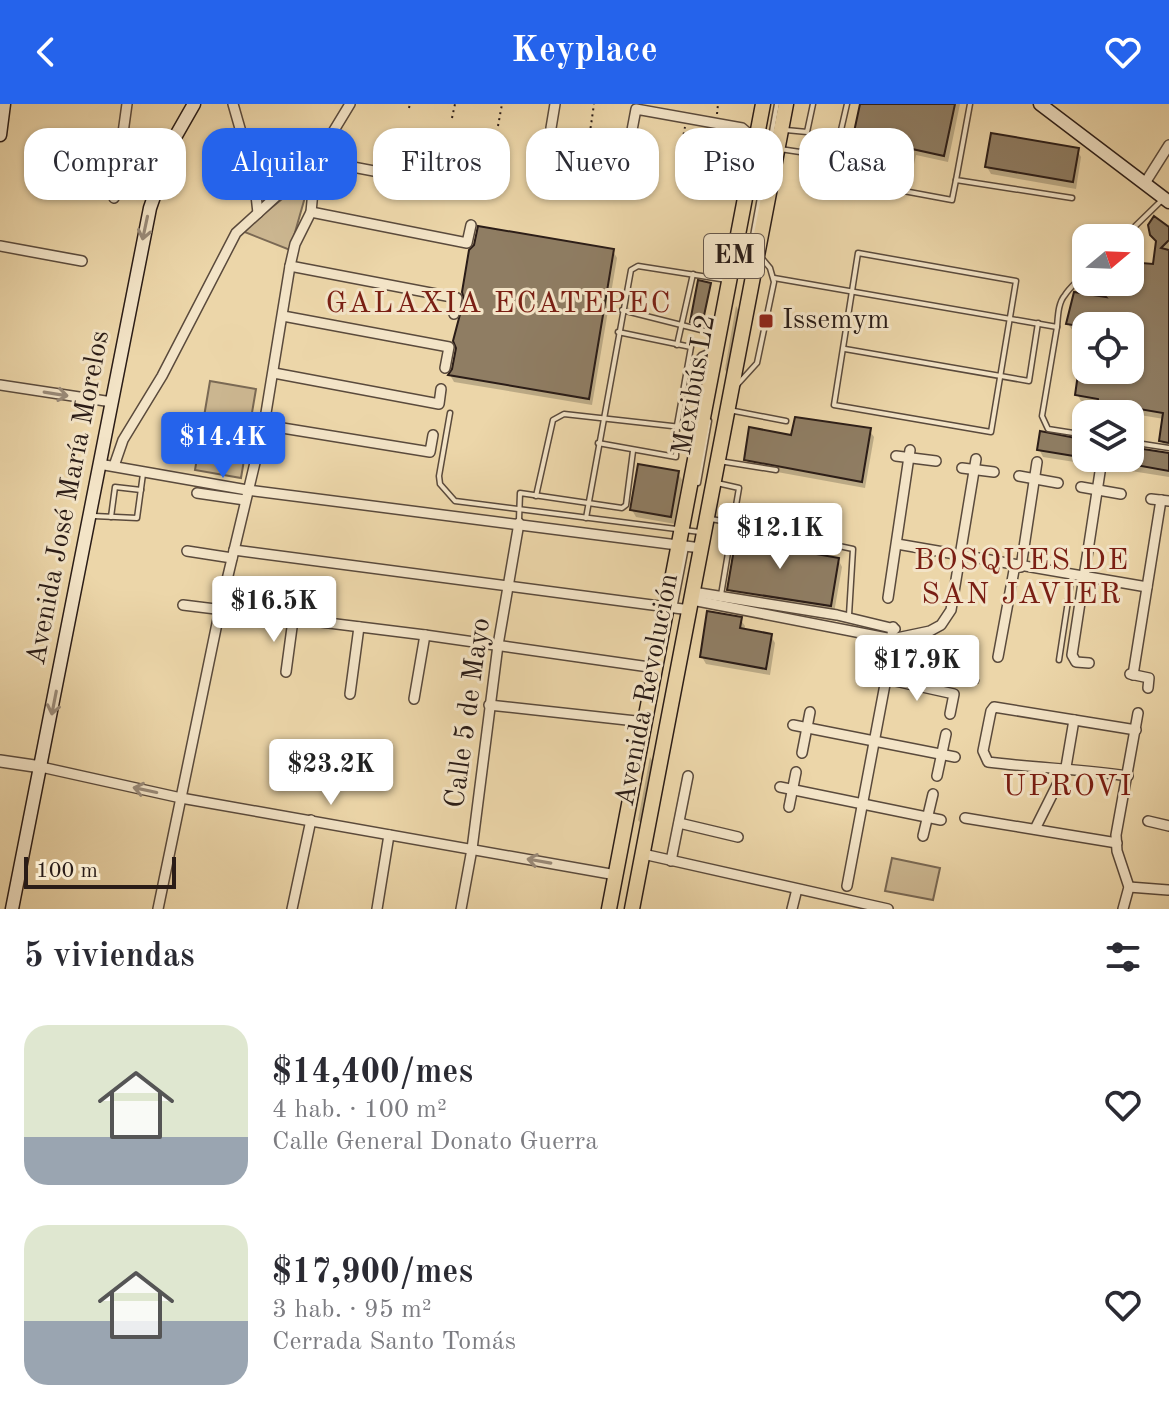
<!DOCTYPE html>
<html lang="es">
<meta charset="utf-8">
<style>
body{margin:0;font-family:"Old Standard TT",serif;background:#f2f2f3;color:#2b2b33;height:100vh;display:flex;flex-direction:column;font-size:30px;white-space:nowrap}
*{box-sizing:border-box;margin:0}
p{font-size:26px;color:#7c7c81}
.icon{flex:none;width:44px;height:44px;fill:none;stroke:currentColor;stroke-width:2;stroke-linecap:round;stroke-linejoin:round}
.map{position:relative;height:805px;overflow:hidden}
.side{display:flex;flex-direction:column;background:#fff;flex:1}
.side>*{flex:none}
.banner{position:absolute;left:24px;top:24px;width:1122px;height:72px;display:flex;gap:16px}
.needle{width:52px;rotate:71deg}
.controls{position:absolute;left:1072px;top:120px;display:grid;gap:16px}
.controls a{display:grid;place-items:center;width:72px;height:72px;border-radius:16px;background:#fff;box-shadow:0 2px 6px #0004;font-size:40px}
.scale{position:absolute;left:24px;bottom:20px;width:152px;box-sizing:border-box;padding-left:8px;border:4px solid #2a1c17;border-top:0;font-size:22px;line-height:28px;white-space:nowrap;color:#2a1c17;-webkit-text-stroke:6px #f3e4c7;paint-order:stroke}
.price{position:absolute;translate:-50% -68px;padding:0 18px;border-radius:8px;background:#fff;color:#222;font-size:26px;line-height:52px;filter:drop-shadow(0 2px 4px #0008)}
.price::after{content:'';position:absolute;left:50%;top:48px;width:24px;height:18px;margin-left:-12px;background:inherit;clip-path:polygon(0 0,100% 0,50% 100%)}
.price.current{background:#2563eb;color:#fff}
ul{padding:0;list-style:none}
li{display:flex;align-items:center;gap:24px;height:200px;padding:0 24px}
li span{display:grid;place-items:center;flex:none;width:224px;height:160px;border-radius:24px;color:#555}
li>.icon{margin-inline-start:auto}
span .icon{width:96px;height:96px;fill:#fffc;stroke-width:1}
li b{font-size:34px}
h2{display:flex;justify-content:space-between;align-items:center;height:96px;padding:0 24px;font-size:34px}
.chip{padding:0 28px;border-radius:24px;background:#fff;box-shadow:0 2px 6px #0004;font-size:28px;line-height:72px}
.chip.current{background:#2563eb;color:#fff}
header{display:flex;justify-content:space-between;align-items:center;height:104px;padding:0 24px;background:#2563eb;color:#fff;font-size:36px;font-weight:700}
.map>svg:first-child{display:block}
.green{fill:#cbb690;stroke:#7a6954;stroke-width:2}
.shadow{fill:#0003}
.building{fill:#8f7d63;stroke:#2a1c17;stroke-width:2}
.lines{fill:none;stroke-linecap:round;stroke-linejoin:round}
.service-casing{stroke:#5a4a3c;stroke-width:7}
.minor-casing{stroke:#5a4a3c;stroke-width:12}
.tertiary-casing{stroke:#5a4a3c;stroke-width:14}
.secondary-casing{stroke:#2a1c17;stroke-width:15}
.primary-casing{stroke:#2a1c17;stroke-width:17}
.path{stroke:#2a1c17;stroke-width:2;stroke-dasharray:2 4;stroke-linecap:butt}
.service{stroke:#f3e4c7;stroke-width:4}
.minor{stroke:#f3e4c7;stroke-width:9}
.tertiary{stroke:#f3e4c7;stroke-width:11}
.secondary{stroke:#f3e4c7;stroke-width:12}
.primary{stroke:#ecd6a9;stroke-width:14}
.oneway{stroke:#998a78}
.poi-dot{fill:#8f2418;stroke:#f3e4c7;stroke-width:3}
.labels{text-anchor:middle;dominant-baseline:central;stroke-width:6;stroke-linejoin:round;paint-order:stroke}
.shield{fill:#f3e4c7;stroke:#66584c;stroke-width:2}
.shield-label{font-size:26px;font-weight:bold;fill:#2a1c17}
.poi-label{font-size:28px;fill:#2a1c17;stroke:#f3e4c7;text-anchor:start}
.street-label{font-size:28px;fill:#2a1c17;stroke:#f3e4c7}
.neighbourhood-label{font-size:30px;letter-spacing:2px;fill:#7a1f14;stroke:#f3e4c7}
</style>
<header><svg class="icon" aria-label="back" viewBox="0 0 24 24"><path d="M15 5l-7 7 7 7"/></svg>Keyplace<svg class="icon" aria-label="heart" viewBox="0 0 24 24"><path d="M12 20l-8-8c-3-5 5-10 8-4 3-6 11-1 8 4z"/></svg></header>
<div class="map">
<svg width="1169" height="805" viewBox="0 0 1169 805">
<rect width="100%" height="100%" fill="#ecd6a9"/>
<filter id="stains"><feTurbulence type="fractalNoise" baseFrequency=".0025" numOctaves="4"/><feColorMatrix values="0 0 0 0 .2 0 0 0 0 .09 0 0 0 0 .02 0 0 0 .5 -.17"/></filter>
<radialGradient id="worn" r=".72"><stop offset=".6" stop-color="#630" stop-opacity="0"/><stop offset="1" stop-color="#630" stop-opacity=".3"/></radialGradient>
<g class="green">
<polygon points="311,72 290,146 242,127"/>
<polygon points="210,277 256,285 241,374 195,366"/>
<polygon points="892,754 940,764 933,796 885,787"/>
</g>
<g class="shadow">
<polygon points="862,0 960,0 948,58 916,51 909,84 853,72 849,65"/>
<polygon points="1077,46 1081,53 1076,85 991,70 987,63"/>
<polygon points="1169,120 1169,345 1166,344 1161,337 1164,315 1104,305 1102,302 1081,297 1077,290 1086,233 1086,266 1130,266 1130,222 1086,222 1086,229 1073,227 1068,220 1108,195 1095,178 1130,178 1130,155 1134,155 1137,161 1154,162"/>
<polygon points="613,147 617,154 592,301 454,278 450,271"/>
<polygon points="736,202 739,207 727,270 725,265"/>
<polygon points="869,326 874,333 865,384 750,363 746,355 793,333"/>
<polygon points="1086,337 1086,354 1130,354 1130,344 1169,351 1169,373 1043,353 1039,345"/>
<polygon points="678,369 682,376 675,420 636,413 632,406"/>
<polygon points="766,429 771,436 769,444 838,455 842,463 834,509 733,493 729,485"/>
<polygon points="740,515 745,522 744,527 771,532 775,539 770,571 706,560 702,553"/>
<polygon points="650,653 653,658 641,720 638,716"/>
</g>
<g class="building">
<polygon points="860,0 955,0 944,52 912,45 905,78 846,65"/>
<polygon points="991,29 1079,44 1073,78 985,63"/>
<polygon points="1154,112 1169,123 1169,136 1161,144 1169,146 1169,339 1159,337 1163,309 1098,298 1098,295 1075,291 1081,249 1086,249 1086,266 1130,266 1130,222 1086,223 1066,220 1074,188 1106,193 1092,178 1130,178 1130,158 1153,160 1156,137 1150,131 1148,121"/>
<polygon points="478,122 614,145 589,295 448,271 452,265 456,244 453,237 464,195 462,188 469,146 474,141"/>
<polygon points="698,176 711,179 702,221 690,218"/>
<polygon points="795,313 871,324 862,378 744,356 749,323 791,331"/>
<polygon points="1040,327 1086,336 1086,354 1037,346"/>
<polygon points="1130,343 1169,349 1169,367 1130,360"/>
<polygon points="638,360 679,367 671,413 630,406"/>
<polygon points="738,422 768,427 765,441 839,454 831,502 727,486"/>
<polygon points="707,507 742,513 740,524 772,530 766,565 700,553"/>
</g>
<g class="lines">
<defs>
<g id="service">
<polyline points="970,0 956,76 1072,94"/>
<polyline points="786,26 807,28 813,0"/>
<polyline points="780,45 800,48 812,39 838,39 847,0"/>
<polyline points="866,80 952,96 956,76"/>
<polyline points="1110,134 1115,126 1125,124 1133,132 1130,143"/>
<polyline points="1123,134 1162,96"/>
<polygon points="858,149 1016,177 991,328 834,301"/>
<polyline points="749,154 777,0"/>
<path d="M774,174L1057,223C1058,212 1058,199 1065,191C1071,181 1080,177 1086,166"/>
<polyline points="622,206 717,230"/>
<polyline points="1057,223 1042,312 1048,325 1086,331"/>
<polyline points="677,241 693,170"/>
<polyline points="845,245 1029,277 1038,219"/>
<polyline points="687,267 701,251 710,247"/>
<polyline points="737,281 757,259 774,178 770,164 760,152"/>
<polyline points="729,306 786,317"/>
<polyline points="450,309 439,372 440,380 455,397 700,428"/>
<polyline points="1130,338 1169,344"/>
<polyline points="598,339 676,353 677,321 691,243 618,228"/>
<polyline points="719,357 776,366"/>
<polyline points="698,379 709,317"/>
<polyline points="717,379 739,384 733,419"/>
<polyline points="536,392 553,316 564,310 699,325"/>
<polyline points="736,402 768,408"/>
<polyline points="94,412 137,414 143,370"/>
<polyline points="111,413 115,383 141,386"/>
<polyline points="586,414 631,166 638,162 727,176"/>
<polyline points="711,415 733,419 721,491"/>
<polyline points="519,416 520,389 622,404 626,401 633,347"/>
<polyline points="787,431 853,445 849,511"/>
<polyline points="674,505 686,443"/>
<polyline points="1059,556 1072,471"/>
<polyline points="889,558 976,577"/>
</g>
<g id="minor">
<polyline points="233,0 254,73 258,109"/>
<polyline points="551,24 555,0"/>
<polyline points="629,42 636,5 742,24 749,30 753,43"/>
<polyline points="1145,79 1169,41"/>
<polyline points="114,94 127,0"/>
<polyline points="311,108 467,139 471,121"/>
<polyline points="0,142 82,157"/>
<polyline points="290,162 457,194 454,210"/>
<polyline points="283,212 449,243 445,264"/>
<polyline points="274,269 439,300 441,285"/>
<polyline points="0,281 112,298"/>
<polyline points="264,321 430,348 433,331"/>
<polyline points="896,352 936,357"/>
<polyline points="99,360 247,386 701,444"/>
<polyline points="114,362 123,336 162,272 236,129 316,56 350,0"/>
<polyline points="962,364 994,368"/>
<polyline points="1019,372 1058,379"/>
<polyline points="1081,383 1121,390"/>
<polyline points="197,389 245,396"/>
<polyline points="1151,395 1169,397"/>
<polyline points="897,440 1147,483"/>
<polyline points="234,446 690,506"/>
<polyline points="187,447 232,454"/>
<polyline points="1021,463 1037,358"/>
<polyline points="691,491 693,488 837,511 895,525"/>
<polyline points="888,494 910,346"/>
<polyline points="692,496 892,535 930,527 941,521 951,506 976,355"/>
<polyline points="183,501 425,531 656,564"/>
<polyline points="998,553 1015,461"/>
<polyline points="1089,559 1076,558 1072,551 1100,368"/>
<polyline points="286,568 293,516"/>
<polyline points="1130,570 1149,574 1148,584"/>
<polyline points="1133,571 1161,396"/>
<polyline points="886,575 954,590 950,610"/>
<polyline points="350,590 359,523"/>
<polyline points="414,595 425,531"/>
<polyline points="489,601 645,618"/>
<polyline points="793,621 955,653"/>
<polyline points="802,649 810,608"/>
<polyline points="41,663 181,694 616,771"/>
<polyline points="937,672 946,630"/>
<path d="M1128,672C1081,665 1035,664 988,658L983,647L991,607L994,603L1136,626"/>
<polyline points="780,683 941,716"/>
<polyline points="789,703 796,668"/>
<polyline points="965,714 1117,739"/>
<polyline points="1148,717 1169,722"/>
<polyline points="679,719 738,733"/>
<polyline points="1035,725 1066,663 1074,616"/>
<polyline points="923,732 933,690"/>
<polyline points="643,750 888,805"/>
<polyline points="671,757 688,672"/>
<polyline points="847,782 886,575 893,523"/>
<polyline points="1129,783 1168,786"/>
<polyline points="158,805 220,505 264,321 290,162 295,140 311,108 316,56 479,87 484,64"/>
<polyline points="292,805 311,716"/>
<polyline points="377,805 389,731"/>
<polyline points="461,805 472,745 498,541 519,419"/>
<polyline points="792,805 797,785"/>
<polyline points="1123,805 1129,783 1117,747 1116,731 1138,609"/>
</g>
<polyline id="tertiary" points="0,657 41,663"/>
<g id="secondary">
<polyline points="1040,0 1169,98"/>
<polyline points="0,31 4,0"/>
<polyline points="12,805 150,104 174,35 194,0"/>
</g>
<g id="primary">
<polyline points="609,805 763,0"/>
<polyline points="632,805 786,0"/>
</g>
</defs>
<use href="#service" class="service-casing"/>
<use href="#minor" class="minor-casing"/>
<use href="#tertiary" class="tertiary-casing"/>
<use href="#secondary" class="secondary-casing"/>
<use href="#primary" class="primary-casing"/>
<g class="path">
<polyline points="409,4 410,0"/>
<polyline points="717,10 718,0"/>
<polyline points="452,14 455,0"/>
<polyline points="498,22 502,0"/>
<polyline points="588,42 594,0"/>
<polyline points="678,60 685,23"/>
</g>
<use href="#service" class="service"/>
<use href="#minor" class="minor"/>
<use href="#tertiary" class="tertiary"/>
<use href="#secondary" class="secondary"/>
<use href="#primary" class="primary"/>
</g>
<defs><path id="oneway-shaft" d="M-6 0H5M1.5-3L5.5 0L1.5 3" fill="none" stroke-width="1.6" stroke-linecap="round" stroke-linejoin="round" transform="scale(2)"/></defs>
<g class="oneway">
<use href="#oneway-shaft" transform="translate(145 124) rotate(102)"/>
<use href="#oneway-shaft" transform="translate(56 290) rotate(9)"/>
<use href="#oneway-shaft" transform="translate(54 599) rotate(101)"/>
<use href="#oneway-shaft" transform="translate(145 686) rotate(-168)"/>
<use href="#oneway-shaft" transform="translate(539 757) rotate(-170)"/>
</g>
<rect class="poi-dot" x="758" y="209" width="16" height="16" rx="4"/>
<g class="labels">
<rect class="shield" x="704" y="130" width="60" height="44" rx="6"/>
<g class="shield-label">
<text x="734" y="152">EM</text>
</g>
<g class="poi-label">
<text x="782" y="217">Issemym</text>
</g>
<g class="street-label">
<text transform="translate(695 281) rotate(-80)">Mexibús L2</text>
<text transform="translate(69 394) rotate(-79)">Avenida José María Morelos</text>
<text transform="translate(648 586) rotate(-79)">Avenida Revolución</text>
<text transform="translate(469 609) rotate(-82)">Calle 5 de Mayo</text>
</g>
<g class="neighbourhood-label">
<text x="499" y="200">GALAXIA ECATEPEC</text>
<text x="1022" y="457">BOSQUES DE<tspan x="1022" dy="34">SAN JAVIER</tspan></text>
<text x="1068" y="683">UPROVI</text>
</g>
</g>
<rect width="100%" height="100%" filter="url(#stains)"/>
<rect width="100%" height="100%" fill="url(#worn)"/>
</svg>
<div class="controls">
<a><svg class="needle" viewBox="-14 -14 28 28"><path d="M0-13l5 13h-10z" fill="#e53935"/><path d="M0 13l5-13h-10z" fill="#7c7c81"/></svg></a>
<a><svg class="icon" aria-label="locate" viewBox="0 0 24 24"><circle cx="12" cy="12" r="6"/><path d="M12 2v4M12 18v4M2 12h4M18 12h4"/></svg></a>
<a><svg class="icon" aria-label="layers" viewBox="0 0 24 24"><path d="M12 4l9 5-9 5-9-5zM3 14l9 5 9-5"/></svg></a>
</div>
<div class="scale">100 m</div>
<b class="price current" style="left:223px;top:376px">$14.4K</b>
<b class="price" style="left:780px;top:467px">$12.1K</b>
<b class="price" style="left:274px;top:540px">$16.5K</b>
<b class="price" style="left:917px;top:599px">$17.9K</b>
<b class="price" style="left:331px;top:703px">$23.2K</b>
<div class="banner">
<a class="chip">Comprar</a>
<a class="chip current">Alquilar</a>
<a class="chip">Filtros</a>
<a class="chip">Nuevo</a>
<a class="chip">Piso</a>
<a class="chip">Casa</a>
</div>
</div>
<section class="side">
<h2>5 viviendas<svg class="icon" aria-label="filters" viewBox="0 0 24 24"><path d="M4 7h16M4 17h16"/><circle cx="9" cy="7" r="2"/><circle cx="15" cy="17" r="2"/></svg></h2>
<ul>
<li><span style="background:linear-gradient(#dfe7d0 70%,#9aa5b1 0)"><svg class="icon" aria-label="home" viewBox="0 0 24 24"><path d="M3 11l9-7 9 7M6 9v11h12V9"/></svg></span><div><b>$14,400/mes</b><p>4 hab. · 100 m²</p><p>Calle General Donato Guerra</p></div><svg class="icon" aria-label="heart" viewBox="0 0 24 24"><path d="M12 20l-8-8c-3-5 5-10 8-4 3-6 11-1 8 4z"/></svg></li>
<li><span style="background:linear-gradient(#dfe7d0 60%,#9aa5b1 0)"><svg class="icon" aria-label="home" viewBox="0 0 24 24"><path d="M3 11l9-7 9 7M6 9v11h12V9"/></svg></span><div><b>$17,900/mes</b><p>3 hab. · 95 m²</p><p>Cerrada Santo Tomás</p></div><svg class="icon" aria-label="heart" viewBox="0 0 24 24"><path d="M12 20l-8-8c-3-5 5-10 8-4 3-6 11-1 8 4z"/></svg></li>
</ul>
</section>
